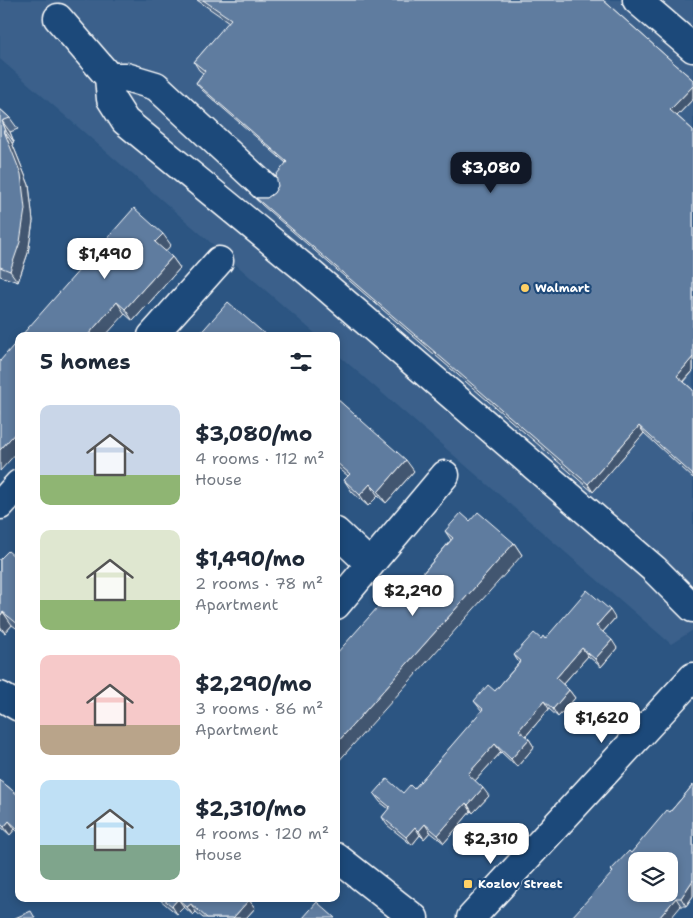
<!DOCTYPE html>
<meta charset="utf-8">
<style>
body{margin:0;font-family:"Shantell Sans",sans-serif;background:#f6f6f7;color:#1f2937;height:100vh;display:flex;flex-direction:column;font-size:19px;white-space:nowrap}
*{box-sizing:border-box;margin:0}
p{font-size:16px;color:#747a83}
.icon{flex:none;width:28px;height:28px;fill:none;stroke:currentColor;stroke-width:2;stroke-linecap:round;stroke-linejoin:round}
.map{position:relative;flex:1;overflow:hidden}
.sheet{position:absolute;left:15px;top:332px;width:325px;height:570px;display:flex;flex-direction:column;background:#fff;border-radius:10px;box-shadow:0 2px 8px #0003}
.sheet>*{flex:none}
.tools{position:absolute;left:628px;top:852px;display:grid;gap:10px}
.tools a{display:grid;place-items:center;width:50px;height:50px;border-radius:10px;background:#fff;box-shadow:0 2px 8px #0003;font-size:25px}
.price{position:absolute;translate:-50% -42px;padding:0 11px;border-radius:10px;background:#fff;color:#222;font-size:16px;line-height:32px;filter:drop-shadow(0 1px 2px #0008)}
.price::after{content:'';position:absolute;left:50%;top:30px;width:15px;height:11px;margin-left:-8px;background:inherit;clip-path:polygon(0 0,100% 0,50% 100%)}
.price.current{background:#111827;color:#fff}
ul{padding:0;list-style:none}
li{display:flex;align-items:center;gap:15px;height:125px;padding:0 25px}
li span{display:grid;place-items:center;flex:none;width:140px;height:100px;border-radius:10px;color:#555}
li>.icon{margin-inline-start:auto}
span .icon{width:60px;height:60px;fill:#fffc;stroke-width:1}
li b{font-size:21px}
h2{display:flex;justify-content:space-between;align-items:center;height:60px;padding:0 25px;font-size:21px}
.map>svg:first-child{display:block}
.built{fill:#3b618b}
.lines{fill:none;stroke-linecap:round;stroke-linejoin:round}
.minor-casing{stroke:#fff;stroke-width:31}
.minor{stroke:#1f4a7a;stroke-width:28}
.wall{fill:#516b89;stroke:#fff}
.shaded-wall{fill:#42576f;stroke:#fff}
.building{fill:#5e7c9f;stroke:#fff;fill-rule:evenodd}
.poi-dot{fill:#ffd166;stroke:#1f4a7a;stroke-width:2}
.labels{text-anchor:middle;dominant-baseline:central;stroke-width:4.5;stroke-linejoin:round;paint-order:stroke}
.poi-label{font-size:12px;font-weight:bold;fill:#fff;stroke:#1f4a7a;text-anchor:start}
</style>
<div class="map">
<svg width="693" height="918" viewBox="0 0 693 918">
<rect width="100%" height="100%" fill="#2c5582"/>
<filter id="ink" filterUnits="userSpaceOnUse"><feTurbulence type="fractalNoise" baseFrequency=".02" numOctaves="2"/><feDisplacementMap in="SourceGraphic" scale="10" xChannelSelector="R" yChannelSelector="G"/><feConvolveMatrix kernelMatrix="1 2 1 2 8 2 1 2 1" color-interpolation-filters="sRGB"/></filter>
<g filter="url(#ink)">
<polygon class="built" points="0,0 693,0 693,630 671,644 336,353 336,336 318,336 0,59"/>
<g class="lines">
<defs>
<g id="minor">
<polyline points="637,0 693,48"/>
<polyline points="58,18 109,77 111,99 125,121 309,272 654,569 693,608"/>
<polyline points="109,77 126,77 156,86 268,190"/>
<polyline points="152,336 219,261"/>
<polyline points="0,505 19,484"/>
<polyline points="336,532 370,564"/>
<polyline points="336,605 445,475"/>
<polyline points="0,696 19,707"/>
<polyline points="336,857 414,918"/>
<polyline points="471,918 693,677"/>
</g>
</defs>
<use href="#minor" class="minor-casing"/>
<use href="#minor" class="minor"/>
</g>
<g class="wall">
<polygon points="197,0 603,0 693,80 693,99 677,116 693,130 693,371 684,382 693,390 693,478 644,433 593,492 262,205 256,198 267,198 274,193 278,186 286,163 202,90 196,83 203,73 199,70 194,62 229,22"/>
<polygon points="0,109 10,118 18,129 10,132 14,142 12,143 29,185 33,221 28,253 18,282 0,276"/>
<polygon points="171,245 165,251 172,257 180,268 133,321 125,314 21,336"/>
<polygon points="336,398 414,471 386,503 378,496 368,506 352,492 344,480 348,476 336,466"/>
<polygon points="470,521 514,543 522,555 411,587 451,540 445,531"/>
<polygon points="19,551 19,630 12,625 5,633 0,629 0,559 14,556"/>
<polygon points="615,618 603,632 617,648 601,667 588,656 563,684 569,690 575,698 558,717 549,709 526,736 529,739 534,747 517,767 501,752 475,781 489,796 473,813 471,811 444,843 430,832 424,839 420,835 412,845 387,825 382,817 389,809 380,802 374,794 403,793 414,789 482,711 474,701 495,691 519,663 514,655 541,639 545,639"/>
<polygon points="0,780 19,796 19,833 15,829 10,835 0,826"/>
<polygon points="693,785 693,896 686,906 681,906 613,873 611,870 631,853 670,812"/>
<polygon points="159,899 248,899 255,908 246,918 203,918 196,912 193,915 184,907 177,914"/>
</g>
<g class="shaded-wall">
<polygon points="693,86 693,99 675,118 670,110"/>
<polygon points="2,121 10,132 14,142 6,131"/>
<polygon points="4,131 12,143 29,185 33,221 28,253 18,282 10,271"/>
<polygon points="163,234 171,245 163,254 155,242"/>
<polygon points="172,257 180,268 133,321 125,309"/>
<polygon points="117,302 125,314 105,336 87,336"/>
<polygon points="693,357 693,371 682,383 677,376"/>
<polygon points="639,426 644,433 593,492 588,484"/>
<polygon points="19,429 19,450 0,471 0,450"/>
<polygon points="406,460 414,471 386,503 378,492"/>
<polygon points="370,484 378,496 368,506 360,495"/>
<polygon points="514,543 522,555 336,764 336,744"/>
<polygon points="610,610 615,618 601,634 596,626"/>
<polygon points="3,612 12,625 5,633 0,626 0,616"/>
<polygon points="612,640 617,648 601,667 595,659"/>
<polygon points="582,648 588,656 561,686 556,678"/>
<polygon points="569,690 575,698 558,717 553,709"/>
<polygon points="544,701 549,709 524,738 519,730"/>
<polygon points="529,739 534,747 517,767 511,759"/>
<polygon points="495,744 501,752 474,782 468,774"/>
<polygon points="483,788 489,796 473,813 468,805"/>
<polygon points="466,803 471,811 444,843 438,835"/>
<polygon points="9,821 15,829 10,835 4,827"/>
<polygon points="425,824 430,832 424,839 419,831"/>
<polygon points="415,827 420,835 412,845 406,837"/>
<polygon points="693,880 693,896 686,906 681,898"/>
<polygon points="676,898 681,906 671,918 659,918"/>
<polygon points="178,899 184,907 177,914 172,906"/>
<polygon points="249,900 255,908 246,918 233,918"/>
<polygon points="191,904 196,912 193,915 187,907"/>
</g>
<g class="building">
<polygon points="203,0 603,0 693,80 693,86 670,110 693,130 693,357 677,376 693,390 693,475 639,426 588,484 256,198 267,198 274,193 278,186 276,175 287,162 196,83 205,71 194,62 231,19"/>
<polygon points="0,109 10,118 2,121 6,131 4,131 21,174 25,209 20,242 10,271 0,267"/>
<polygon points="134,208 163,234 155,242 172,257 125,309 117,302 87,336 21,336"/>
<polygon points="228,302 267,336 198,336"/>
<polygon points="19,339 19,429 0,450 0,361"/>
<polygon points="336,398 406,460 378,492 370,484 360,495 344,480 350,474 336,462"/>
<polygon points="478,512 514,543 336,744 336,654 402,580 411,587 453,538 445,531 461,513 470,521"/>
<polygon points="8,551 14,556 19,551 19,625 3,612 0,616 0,559"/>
<polygon points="587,590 610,610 596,626 612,640 595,659 582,648 556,678 569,690 553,709 544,701 519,730 529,739 511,759 495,744 468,774 483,788 468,805 466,803 438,835 425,824 419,831 415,827 406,837 382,817 390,807 374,794 387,779 403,793 410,785 414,789 483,709 474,701 488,685 495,691 521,661 514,655 534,633 541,639 543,636 545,639"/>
<polygon points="0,780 19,796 19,830 9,821 4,827 0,823"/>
<path d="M693,785V880L681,898H676L659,918H571L613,872L611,870L629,851L631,853L667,810L670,812ZM636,861H669V894H636Z"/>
<polygon points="163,899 248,899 249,900 233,918 207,918 191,904 187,907 178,899 172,906"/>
<polygon points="317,902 335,918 303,918"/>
<polygon points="31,911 35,918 15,918"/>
</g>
</g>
<g class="poi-dot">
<circle cx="525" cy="288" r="5"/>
<rect x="463" y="879" width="10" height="10" rx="2.5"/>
</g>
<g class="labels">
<g class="poi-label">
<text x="535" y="288">Walmart</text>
<text x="478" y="884">Kozlov Street</text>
</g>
</g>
</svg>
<div class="tools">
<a><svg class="icon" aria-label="layers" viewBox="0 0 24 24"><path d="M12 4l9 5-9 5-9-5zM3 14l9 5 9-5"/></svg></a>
</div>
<b class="price current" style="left:491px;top:194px">$3,080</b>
<b class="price" style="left:105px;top:280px">$1,490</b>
<b class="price" style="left:413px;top:617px">$2,290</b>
<b class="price" style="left:602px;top:744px">$1,620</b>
<b class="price" style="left:491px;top:865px">$2,310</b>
<section class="sheet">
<h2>5 homes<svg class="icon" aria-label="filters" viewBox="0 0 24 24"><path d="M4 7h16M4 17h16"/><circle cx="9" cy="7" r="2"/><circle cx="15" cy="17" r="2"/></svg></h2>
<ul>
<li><span style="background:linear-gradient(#c9d6e8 70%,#8fb573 0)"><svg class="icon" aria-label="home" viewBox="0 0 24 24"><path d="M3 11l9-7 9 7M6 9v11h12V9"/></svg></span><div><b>$3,080/mo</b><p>4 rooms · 112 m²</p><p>House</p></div></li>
<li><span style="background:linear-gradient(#dfe7d0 70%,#8fb573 0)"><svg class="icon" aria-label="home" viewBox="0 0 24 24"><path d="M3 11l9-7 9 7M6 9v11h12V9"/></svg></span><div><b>$1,490/mo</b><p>2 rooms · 78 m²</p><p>Apartment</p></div></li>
<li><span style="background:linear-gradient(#f6c9c9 70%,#b9a48a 0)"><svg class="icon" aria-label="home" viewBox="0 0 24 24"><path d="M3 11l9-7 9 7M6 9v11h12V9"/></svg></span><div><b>$2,290/mo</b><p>3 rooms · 86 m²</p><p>Apartment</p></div></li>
<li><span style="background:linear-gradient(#bfe0f5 65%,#7fa58c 0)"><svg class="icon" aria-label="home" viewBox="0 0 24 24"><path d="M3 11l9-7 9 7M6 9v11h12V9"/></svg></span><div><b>$2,310/mo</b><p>4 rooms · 120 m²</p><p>House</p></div></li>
</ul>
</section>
</div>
